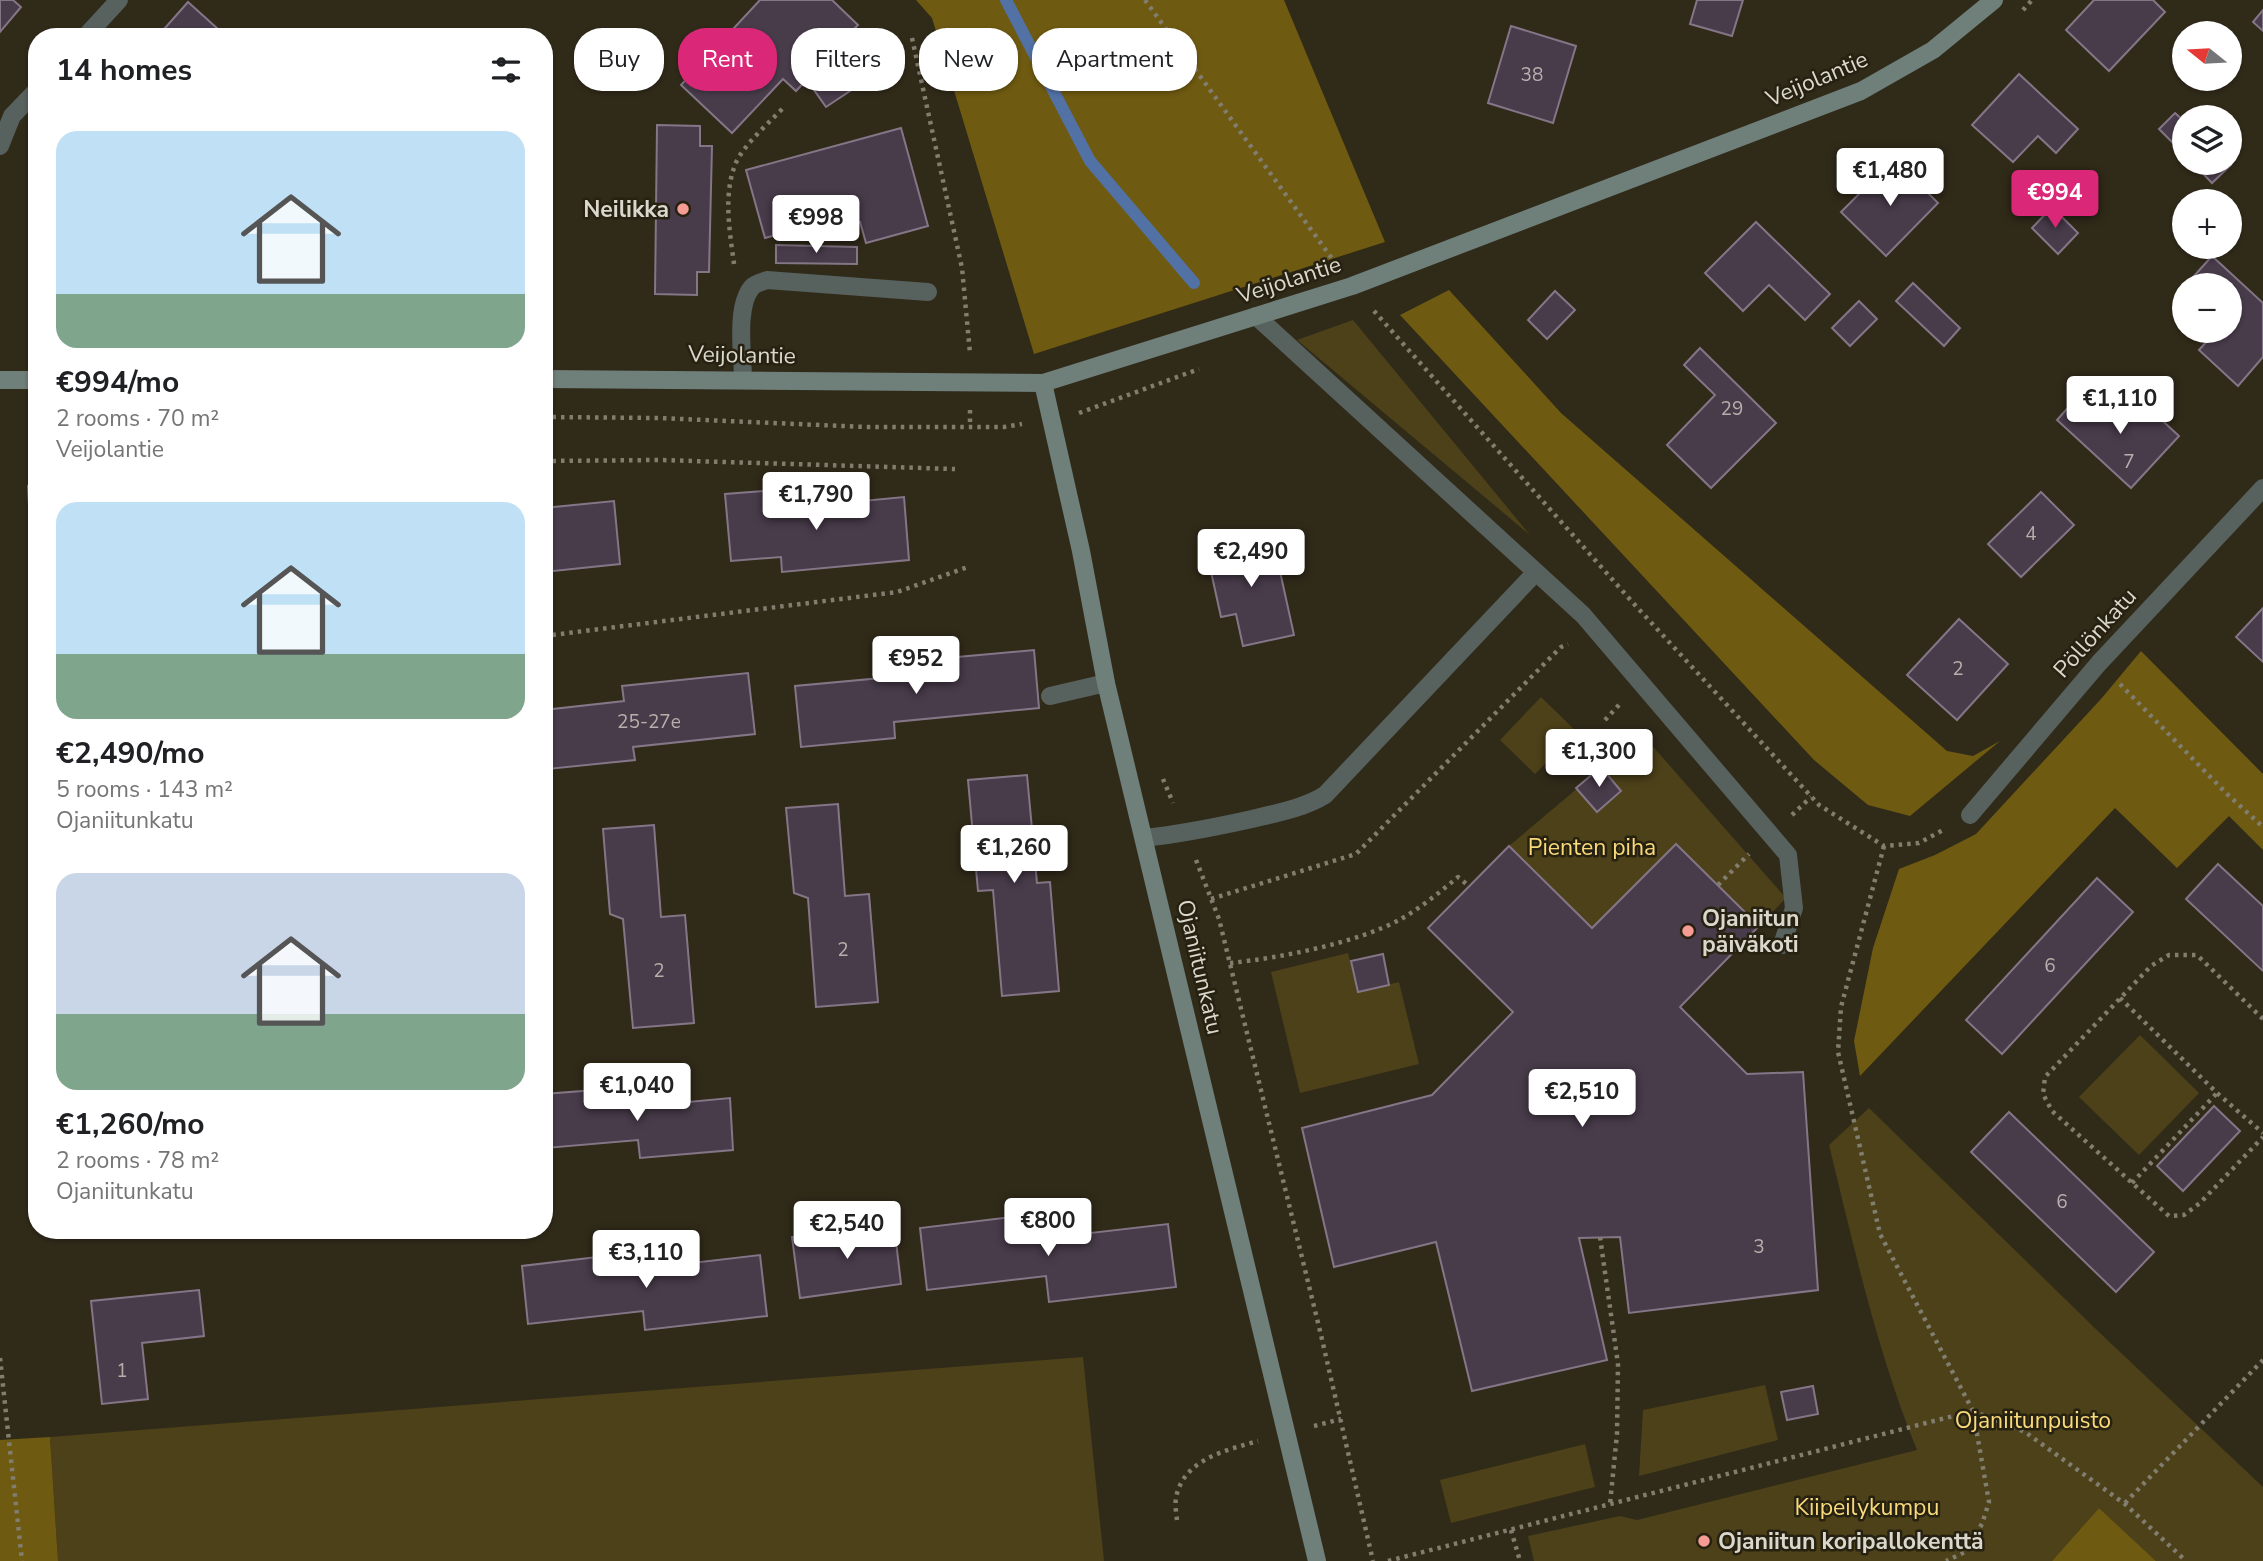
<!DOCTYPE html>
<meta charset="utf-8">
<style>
body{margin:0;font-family:"Nunito Sans",sans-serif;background:#f6f6f6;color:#202124;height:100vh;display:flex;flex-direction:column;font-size:26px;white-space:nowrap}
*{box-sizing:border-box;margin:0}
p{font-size:23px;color:#757577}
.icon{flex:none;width:38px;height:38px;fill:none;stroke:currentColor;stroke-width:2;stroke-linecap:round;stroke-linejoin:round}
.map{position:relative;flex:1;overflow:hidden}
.side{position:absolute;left:28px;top:28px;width:525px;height:1211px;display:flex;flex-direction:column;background:#fff;border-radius:28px;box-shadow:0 2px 5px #0004}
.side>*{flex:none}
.guide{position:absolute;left:574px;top:28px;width:665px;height:63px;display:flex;gap:14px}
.needle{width:46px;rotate:288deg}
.tools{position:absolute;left:2172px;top:21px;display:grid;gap:14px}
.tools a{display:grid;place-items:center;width:70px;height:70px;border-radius:50%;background:#fff;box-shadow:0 2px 5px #0004;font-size:35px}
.price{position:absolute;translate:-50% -60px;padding:0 16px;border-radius:7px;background:#fff;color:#222;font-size:23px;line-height:46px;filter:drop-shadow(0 2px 4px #0008)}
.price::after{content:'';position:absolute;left:50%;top:42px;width:21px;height:16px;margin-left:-10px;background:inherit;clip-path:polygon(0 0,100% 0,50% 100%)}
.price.on{background:#db2777;color:#fff}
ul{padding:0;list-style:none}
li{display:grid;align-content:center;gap:14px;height:371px;padding:0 28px}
li span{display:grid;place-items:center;height:217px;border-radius:21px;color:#555}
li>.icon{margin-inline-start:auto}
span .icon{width:126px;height:126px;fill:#fffc;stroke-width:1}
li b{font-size:30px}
h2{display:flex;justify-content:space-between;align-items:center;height:84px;padding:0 28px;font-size:30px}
.chip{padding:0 24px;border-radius:28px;background:#fff;box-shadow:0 2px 5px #0004;font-size:24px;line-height:63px}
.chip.on{background:#db2777;color:#fff}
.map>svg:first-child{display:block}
.green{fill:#4d4119}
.forest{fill:#6f5a11}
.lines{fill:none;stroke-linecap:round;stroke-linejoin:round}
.stream{stroke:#5271a5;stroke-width:12}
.building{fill:#483b4a;stroke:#847687;stroke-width:2}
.path{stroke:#817d6f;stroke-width:4.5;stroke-dasharray:3.5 5;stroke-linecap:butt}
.lane{stroke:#57615e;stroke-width:18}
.street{stroke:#57615e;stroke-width:18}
.secondary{stroke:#6f7f7a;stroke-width:18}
.poi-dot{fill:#f59c95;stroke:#262110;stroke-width:2.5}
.labels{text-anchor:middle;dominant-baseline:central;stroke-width:5;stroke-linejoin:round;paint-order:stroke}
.number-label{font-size:19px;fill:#b6b0ac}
.street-label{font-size:23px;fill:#dad7cc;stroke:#262110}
.poi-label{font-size:23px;font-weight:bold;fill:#dad7cc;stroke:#262110;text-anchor:start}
.park-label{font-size:23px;fill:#f9da7b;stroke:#262110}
</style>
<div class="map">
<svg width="2263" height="1561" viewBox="0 0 2263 1561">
<rect width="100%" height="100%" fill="#302a19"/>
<g class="green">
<polygon points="1353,320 1530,535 1297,340"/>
<polygon points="1541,697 1577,732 1535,774 1500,740"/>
<polygon points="1642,734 1786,898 1759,926 1676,844 1592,928 1509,846"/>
<polygon points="1348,953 1358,992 1399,982 1419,1064 1300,1093 1271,972"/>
<polygon points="2140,1035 2199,1093 2139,1155 2079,1097"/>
<path d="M1869,1108L2101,1334L2263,1487V1561H2156L2099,1508L2052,1561H1534L1528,1536L1620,1516L1637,1520L1917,1450C1877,1352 1854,1247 1829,1145Z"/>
<polygon points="1083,1357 1104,1561 58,1561 50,1437"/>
<polygon points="1765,1385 1778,1440 1639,1476 1643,1410"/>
<polygon points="1585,1444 1595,1487 1451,1523 1440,1480"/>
</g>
<g class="forest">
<polygon points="916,0 1284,0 1385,242 1034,354 932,18"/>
<polygon points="1449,290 1561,413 1947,751 1973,756 2000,741 1910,816 1868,805 1814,760 1400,315"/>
<polygon points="2141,651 2263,774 2263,850 2229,816 2177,868 2115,808 1860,1076 1854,1041 1873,948 1899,869 1935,855 1976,834 2101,699"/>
<polygon points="50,1437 58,1561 0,1561 0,1440"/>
<polygon points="2099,1508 2156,1561 2052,1561"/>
</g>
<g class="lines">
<polyline class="stream" points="1006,0 1090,161 1194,283"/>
</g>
<g class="building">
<polygon points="0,0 13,0 21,7 0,32"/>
<polygon points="760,0 832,0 858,25 851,32 857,37 829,68 823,62 796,91 783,79 732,133 681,85"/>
<polygon points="1697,0 1743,0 1732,36 1690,24"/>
<polygon points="2094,0 2153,0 2165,12 2109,71 2066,30"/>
<polygon points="188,2 219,30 214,37 157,37"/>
<polygon points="2263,10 2263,31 2253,22"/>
<polygon points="1511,26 1576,46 1553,123 1488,103"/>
<polygon points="866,56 877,73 826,107 814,90"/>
<polygon points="2019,74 2078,129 2056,153 2038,136 2013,162 1972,125"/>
<polygon points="2175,113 2184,121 2184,138 2176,146 2159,129"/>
<polygon points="657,125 700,126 700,146 712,146 709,272 697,272 697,295 655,294"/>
<polygon points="901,128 928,226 866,243 860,222 833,229 831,220 765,238 746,170"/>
<polygon points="1894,159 1938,203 1886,256 1841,212"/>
<polygon points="2193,163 2228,163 2231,165 2212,183"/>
<polygon points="2052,207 2078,233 2058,254 2032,228"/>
<polygon points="1756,222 1830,294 1805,320 1769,285 1743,311 1705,273"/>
<polygon points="776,245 857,247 857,264 776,263"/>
<polygon points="2212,256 2263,303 2263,357 2238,386 2199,350 2216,331 2230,331 2230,285 2186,285"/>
<polygon points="1913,283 1960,328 1944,346 1896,301"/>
<polygon points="1555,291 1575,310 1547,339 1528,320"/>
<polygon points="1859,301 1877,319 1850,346 1832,328"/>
<polygon points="1700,348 1776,423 1711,488 1667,445 1715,395 1684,365"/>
<polygon points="2083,391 2117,422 2139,399 2179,436 2131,488 2057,420"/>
<polygon points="37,485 37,580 33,581 28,486"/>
<polygon points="776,490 778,509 904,497 909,560 782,572 781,557 731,561 725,494"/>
<polygon points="2041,492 2074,525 2021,577 1988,544"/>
<polygon points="614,501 620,564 544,572 544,508"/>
<polygon points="1272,535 1294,635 1243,646 1236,614 1221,617 1206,549"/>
<polygon points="2263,608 2263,662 2236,637"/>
<polygon points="1959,619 2008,664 1957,720 1907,675"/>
<polygon points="1034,650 1039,708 894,722 895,738 801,747 795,686 881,678 880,664"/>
<polygon points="748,673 755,734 633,747 635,760 548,769 544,710 624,701 622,686"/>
<polygon points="1601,767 1621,791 1597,812 1576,788"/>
<polygon points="1027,775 1037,883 1050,882 1059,991 1002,996 993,890 978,891 968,780"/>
<polygon points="838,804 845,896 869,894 878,1002 816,1007 808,898 794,893 786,808"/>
<polygon points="654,825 661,917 685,915 694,1023 633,1028 623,919 610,914 603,829"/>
<polygon points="1676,844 1759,926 1680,1007 1747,1074 1803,1072 1818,1290 1629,1313 1620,1237 1579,1238 1607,1360 1472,1391 1436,1242 1334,1267 1302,1128 1432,1095 1513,1012 1428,928 1509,846 1592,928"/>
<polygon points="2218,864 2263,906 2263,971 2186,899"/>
<polygon points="2097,878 2133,912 2002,1054 1966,1020"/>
<polygon points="1383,954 1389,985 1358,992 1351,961"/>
<polygon points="634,1087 636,1107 730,1098 733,1150 640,1158 638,1140 546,1148 544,1094"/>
<polygon points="2214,1106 2240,1131 2183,1191 2157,1166"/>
<polygon points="2009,1112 2154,1252 2116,1292 1971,1152"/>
<polygon points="1036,1214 1039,1239 1168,1224 1176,1287 1049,1302 1046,1276 927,1290 920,1228"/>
<polygon points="894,1224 901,1284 800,1298 792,1237"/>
<polygon points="110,1230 162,1230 162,1233 110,1235"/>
<polygon points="639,1252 641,1269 760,1255 767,1316 645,1330 643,1311 528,1324 522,1266"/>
<polygon points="199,1290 204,1336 142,1343 148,1399 102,1404 91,1301"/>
<polygon points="1813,1386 1818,1414 1787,1420 1781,1392"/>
</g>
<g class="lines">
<g class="path">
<polyline points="1145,0 1333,260"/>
<polyline points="2023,10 2032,0"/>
<polyline points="912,38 962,268 970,353"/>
<path d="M734,264C730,233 723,196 735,165C742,146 770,122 785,106"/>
<polyline points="1374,311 1635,605 1819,805 1884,846 1919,843 1945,829"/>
<polyline points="970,410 970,427"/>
<polyline points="1079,413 1199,369"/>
<polyline points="544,417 659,418 865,427 1004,427 1022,424"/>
<polyline points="544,461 660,460 955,469"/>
<polyline points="544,636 897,592 968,567"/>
<polyline points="2120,684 2225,792 2263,827"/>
<polyline points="1605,720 1619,705"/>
<polyline points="1163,779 1173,803"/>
<polyline points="1792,815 1811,797"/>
<polyline points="1884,846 1841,1007 1838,1052 1880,1234 1973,1411 1989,1502 1982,1524 1965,1552 1946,1561"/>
<polyline points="1196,860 1219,919 1321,1335 1373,1561"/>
<polyline points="1718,885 1749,854"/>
<polyline points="1211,899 1356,854 1561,647 1568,644"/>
<path d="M1230,963C1280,958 1357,943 1401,919C1422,907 1440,892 1458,877L1469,886"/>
<polyline points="2120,998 2217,1093 2263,1133"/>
<polyline points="2263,1019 2197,955 2169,955 2151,966 2045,1077 2043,1094 2052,1111 2169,1216 2184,1215 2200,1203 2263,1137"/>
<polyline points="2132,1183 2217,1093"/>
<polyline points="1600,1237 1618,1364 1617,1434 1610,1504"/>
<polyline points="0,1358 22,1561"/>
<polyline points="1314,1426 1341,1419"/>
<polyline points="2125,1503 2263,1360"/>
<path d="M1177,1520C1176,1513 1175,1504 1176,1498C1183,1459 1227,1450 1258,1441"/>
<polyline points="1511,1530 1520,1561"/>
<polyline points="1388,1561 1973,1411 2025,1432 2125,1504 2186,1561"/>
</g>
<g class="lane">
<polyline points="1256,316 1583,615 1788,855 1794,908 1782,945"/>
<path d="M743,380C743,355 735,307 752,287C756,283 762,282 767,280L928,292"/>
<polyline points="1050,696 1106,683"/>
<path d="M1144,838C1181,834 1216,827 1252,819C1277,813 1304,808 1325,795L1536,572"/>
</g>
<g class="street">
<polyline points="85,37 119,0"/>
<polyline points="0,146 12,116 37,90"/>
<polyline points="1970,815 2099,663 2263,488"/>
</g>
<g class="secondary">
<polyline points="544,379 1043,383 1352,286 1861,91 1933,50 1994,0"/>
<polyline points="0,380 37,380"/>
<polyline points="1043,383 1081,551 1106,683 1317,1561"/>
</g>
</g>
<g class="poi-dot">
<circle cx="683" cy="209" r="7"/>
<circle cx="1688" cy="931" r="7"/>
<circle cx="1704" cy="1541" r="7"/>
</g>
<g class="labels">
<g class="number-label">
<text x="1532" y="75">38</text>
<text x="1732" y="409">29</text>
<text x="2129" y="462">7</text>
<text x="2031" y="534">4</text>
<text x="1958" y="669">2</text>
<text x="649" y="722">25-27e</text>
<text x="843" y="950">2</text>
<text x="2050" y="966">6</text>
<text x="659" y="971">2</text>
<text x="2062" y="1202">6</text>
<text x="1759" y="1247">3</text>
<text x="122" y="1371">1</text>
</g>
<g class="street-label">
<text transform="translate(1817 79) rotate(-23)">Veijolantie</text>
<text transform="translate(1289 280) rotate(-18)">Veijolantie</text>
<text transform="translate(742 355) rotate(1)">Veijolantie</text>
<text transform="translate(2095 633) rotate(-48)">Pöllönkatu</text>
<text transform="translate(1200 967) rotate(77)">Ojaniitunkatu</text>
</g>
<g class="poi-label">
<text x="669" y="209" text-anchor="end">Neilikka</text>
<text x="1702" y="918">Ojaniitun<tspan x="1702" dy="26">päiväkoti</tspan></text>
<text x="1718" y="1541">Ojaniitun koripallokenttä</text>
</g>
<g class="park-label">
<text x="1592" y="847">Pienten piha</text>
<text x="2033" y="1420">Ojaniitunpuisto</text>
<text x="1867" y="1507">Kiipeilykumpu</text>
</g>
</g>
</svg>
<div class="tools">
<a><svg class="needle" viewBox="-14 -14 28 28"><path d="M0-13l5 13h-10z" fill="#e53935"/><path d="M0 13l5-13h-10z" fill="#757577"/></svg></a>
<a><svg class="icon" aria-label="layers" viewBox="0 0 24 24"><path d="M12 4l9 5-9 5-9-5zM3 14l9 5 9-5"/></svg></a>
<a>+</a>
<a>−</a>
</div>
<b class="price" style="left:1890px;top:208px">€1,480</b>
<b class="price on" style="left:2055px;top:230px">€994</b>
<b class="price" style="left:816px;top:255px">€998</b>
<b class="price" style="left:2120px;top:436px">€1,110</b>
<b class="price" style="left:816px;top:532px">€1,790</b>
<b class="price" style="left:1251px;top:589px">€2,490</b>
<b class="price" style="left:916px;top:696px">€952</b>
<b class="price" style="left:1599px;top:789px">€1,300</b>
<b class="price" style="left:1014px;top:885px">€1,260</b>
<b class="price" style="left:637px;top:1123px">€1,040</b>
<b class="price" style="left:1582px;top:1129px">€2,510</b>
<b class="price" style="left:1048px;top:1258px">€800</b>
<b class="price" style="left:847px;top:1261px">€2,540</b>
<b class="price" style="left:646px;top:1290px">€3,110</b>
<div class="guide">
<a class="chip">Buy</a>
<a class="chip on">Rent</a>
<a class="chip">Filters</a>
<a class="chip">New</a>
<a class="chip">Apartment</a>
</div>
<section class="side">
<h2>14 homes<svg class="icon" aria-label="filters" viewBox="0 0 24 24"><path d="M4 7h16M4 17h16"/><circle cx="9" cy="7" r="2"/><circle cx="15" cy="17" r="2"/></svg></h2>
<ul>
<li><span style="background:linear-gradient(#bfe0f5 75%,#7fa58c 0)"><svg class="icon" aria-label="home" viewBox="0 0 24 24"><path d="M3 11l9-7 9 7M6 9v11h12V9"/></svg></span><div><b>€994/mo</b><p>2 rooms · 70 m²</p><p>Veijolantie</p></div></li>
<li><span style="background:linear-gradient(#bfe0f5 70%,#7fa58c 0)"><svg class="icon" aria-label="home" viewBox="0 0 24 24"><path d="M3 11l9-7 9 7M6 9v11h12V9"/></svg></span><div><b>€2,490/mo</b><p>5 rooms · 143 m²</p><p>Ojaniitunkatu</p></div></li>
<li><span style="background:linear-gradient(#c9d6e8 65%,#7fa58c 0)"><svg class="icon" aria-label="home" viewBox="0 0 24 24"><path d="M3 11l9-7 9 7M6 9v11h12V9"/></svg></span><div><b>€1,260/mo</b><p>2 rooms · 78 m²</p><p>Ojaniitunkatu</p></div></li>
</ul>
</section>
</div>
